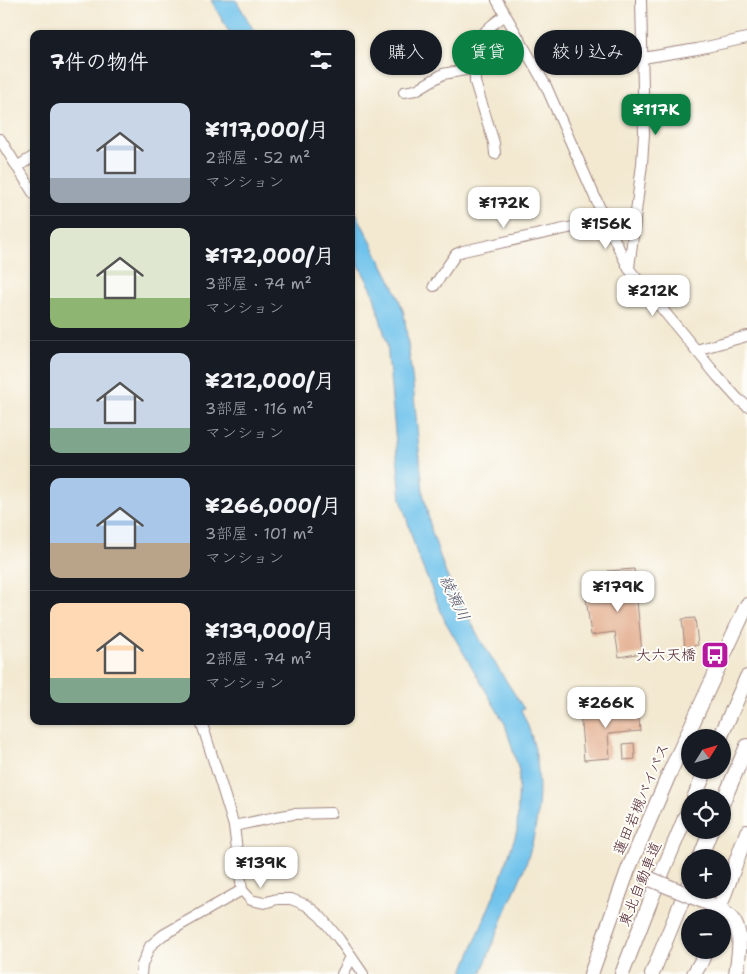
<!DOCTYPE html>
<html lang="ja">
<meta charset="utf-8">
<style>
body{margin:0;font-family:"Shantell Sans","Klee One",sans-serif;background:#20242c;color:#f1f3f6;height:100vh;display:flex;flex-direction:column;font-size:19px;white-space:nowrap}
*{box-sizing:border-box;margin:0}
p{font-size:16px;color:#9ea1a6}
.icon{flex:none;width:28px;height:28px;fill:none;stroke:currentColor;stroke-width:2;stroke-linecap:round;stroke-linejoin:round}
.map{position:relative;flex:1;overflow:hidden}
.side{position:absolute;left:30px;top:30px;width:325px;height:695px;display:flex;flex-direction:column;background:#171b24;border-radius:10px;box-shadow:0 1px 4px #0004}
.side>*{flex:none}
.top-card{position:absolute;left:370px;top:30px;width:301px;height:45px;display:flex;gap:10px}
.needle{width:32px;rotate:53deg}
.buttons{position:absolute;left:681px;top:729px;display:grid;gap:10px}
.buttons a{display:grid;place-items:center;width:50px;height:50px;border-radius:50%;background:#171b24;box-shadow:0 1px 4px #0004;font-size:25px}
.price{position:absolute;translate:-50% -42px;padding:0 11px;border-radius:10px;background:#fff;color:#222;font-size:16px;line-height:32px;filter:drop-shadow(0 1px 2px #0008)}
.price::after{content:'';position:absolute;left:50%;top:30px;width:15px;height:11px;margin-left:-8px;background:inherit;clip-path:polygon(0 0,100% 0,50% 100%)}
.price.current{background:#0b8043;color:#fff}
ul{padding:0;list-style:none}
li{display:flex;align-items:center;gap:15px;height:125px;padding:0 20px}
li+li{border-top:1px solid #363941}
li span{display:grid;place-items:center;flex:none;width:140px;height:100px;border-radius:10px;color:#555}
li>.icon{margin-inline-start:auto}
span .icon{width:60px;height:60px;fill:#fffc;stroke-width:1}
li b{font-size:21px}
h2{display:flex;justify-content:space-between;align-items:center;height:60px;padding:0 20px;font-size:21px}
.tag{padding:0 18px;border-radius:22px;background:#171b24;box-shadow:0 1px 4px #0004;font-size:18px;line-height:45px}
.tag.current{background:#0b8043;color:#fff}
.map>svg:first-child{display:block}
.water{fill:#70c3ec;stroke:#5d718c}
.building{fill:#e4b092}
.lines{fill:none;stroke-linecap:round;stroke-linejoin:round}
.minor-casing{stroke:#9e847e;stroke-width:12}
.highway-casing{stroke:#9e847e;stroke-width:16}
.minor{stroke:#fff;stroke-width:10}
.highway{stroke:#fff;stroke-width:14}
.highway-bridge-casing{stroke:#9e847e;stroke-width:16;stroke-linecap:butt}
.highway-bridge{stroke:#fff;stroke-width:14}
.labels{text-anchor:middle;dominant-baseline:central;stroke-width:4;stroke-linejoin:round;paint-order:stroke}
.poi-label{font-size:15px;fill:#4a1f2b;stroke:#fdfcf7;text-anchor:end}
.street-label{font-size:15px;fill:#4a1f2b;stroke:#fdfcf7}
.water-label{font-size:16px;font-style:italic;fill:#57586f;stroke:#fdfcf7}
</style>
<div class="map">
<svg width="747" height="974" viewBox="0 0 747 974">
<rect width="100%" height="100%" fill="#fdfcf7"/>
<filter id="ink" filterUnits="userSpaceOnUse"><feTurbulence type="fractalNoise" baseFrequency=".02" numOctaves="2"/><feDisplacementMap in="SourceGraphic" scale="10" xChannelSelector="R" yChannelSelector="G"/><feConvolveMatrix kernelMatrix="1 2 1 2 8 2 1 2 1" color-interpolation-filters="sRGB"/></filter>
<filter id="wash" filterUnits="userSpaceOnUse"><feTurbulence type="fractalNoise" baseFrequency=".0096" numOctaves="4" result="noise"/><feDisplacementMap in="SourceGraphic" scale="20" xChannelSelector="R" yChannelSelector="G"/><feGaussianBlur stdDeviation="1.12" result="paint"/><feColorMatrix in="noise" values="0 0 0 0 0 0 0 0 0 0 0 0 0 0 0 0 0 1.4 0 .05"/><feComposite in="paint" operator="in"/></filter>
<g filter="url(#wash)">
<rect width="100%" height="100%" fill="#f3e9d1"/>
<g class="water">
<polygon points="211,0 236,0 256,34 230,34"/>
<path d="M351,203L395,289L404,313L413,384L423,492L431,529L446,574L481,641L524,709L521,710C545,758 543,813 526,864C521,878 514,892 508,906C499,929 490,951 481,974H462L500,880L517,831L519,771L505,724L445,621L417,554L401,499L387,343L372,290L351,250Z"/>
</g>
<g id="blocks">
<g class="building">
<polygon points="634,569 642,653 619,657 615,632 591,635 586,598 611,594 608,571"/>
<polygon points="695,618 698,645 685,647 682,619"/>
<polygon points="638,706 640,731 608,734 610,758 584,760 580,711"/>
<polygon points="634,743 635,759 624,760 623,744"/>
</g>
</g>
</g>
<g filter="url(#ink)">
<use href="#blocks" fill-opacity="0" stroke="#9e847e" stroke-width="1"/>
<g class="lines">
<defs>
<g id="minor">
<polyline points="497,0 546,86 605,220 629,269 696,350 718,377 738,399 747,406"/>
<polyline points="643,58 697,49 747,38"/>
<polyline points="404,92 416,90 443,74 476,68"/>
<polyline points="0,139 34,194"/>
<path d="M495,154L494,143L475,82V76C477,64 477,43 484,33C489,26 498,21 505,15"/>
<polyline points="17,167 34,156"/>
<polyline points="629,268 642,164 644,134 641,0"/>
<polyline points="434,286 456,254 463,251 605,220"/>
<polyline points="696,350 747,336"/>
<polyline points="201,721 221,784 234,826 242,890 251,900 264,903 277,899 291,899 306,905 320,916 339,939 363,974"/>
<polyline points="234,826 276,817 293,814 331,813"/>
<polyline points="141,974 142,965 150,946 163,935 242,890"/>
<polyline points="342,974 351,957"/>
</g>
<g id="highway">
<polyline points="720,738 747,677"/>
<polyline points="694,798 706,770"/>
<polyline points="722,804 747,746"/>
<polyline points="700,858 711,830"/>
<path d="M703,901C710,904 718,907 724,912C746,927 739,951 736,974"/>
<polyline points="718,917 719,909 747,832"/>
<polyline points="591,974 628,870 670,772 747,605"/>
<polyline points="622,974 652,897 690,806"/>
<polyline points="652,974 690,881"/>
<polyline points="694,974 701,962 706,950"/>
</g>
</defs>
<use href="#minor" class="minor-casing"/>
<use href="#highway" class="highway-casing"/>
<use href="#minor" class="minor"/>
<use href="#highway" class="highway"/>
<defs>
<polyline id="highway-bridge" points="643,876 703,901"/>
</defs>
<use href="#highway-bridge" class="highway-bridge-casing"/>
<use href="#highway-bridge" class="highway-bridge"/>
</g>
</g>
<defs>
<symbol id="bus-square" viewBox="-11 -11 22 22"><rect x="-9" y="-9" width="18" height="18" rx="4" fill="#b5179e" stroke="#fdfcf7"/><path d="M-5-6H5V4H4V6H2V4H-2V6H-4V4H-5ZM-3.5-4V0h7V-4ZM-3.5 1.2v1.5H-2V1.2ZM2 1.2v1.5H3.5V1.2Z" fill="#fff"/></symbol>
</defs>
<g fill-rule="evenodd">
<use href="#bus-square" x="699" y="639" width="32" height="32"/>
</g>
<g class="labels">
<g class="poi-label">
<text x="696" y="655">大六天橋</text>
</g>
<g class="street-label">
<text transform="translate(641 799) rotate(-67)">蓮田岩槻バイパス</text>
<text transform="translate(640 884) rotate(-68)">東北自動車道</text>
</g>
<g class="water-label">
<text transform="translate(455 598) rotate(65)">綾瀬川</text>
</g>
</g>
</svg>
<div class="buttons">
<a><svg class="needle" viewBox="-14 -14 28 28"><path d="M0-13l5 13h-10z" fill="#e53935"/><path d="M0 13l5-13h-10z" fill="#9ea1a6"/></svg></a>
<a><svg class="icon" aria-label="locate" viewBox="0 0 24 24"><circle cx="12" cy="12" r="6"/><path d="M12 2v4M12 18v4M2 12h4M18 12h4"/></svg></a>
<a>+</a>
<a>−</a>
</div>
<b class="price current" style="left:656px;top:136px">¥117K</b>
<b class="price" style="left:504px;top:229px">¥172K</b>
<b class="price" style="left:606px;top:250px">¥156K</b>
<b class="price" style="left:653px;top:317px">¥212K</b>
<b class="price" style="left:618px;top:613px">¥179K</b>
<b class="price" style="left:606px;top:729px">¥266K</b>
<b class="price" style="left:261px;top:889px">¥139K</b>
<div class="top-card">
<a class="tag">購入</a>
<a class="tag current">賃貸</a>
<a class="tag">絞り込み</a>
</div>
<section class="side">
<h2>7件の物件<svg class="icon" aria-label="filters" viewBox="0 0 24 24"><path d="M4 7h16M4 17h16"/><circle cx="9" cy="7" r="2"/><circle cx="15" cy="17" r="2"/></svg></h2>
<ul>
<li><span style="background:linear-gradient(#c9d6e8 75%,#9aa5b1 0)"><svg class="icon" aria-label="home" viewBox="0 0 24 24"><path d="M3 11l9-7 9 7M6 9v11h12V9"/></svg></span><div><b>¥117,000/月</b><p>2部屋 · 52 m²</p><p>マンション</p></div></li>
<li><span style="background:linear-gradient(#dfe7d0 70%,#8fb573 0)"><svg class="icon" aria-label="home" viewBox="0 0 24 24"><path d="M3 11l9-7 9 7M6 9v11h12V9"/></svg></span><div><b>¥172,000/月</b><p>3部屋 · 74 m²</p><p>マンション</p></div></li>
<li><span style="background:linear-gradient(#c9d6e8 75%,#7fa58c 0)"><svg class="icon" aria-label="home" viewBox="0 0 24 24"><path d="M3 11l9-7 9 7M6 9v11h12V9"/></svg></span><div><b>¥212,000/月</b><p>3部屋 · 116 m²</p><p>マンション</p></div></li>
<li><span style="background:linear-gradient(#a9c7e8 65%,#b9a48a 0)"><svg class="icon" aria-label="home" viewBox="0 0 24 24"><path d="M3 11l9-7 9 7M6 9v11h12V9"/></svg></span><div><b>¥266,000/月</b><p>3部屋 · 101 m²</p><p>マンション</p></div></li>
<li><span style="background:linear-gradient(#ffd9b3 75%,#7fa58c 0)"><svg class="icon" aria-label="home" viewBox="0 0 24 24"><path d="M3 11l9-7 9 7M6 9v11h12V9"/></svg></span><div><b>¥139,000/月</b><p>2部屋 · 74 m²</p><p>マンション</p></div></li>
</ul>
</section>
</div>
